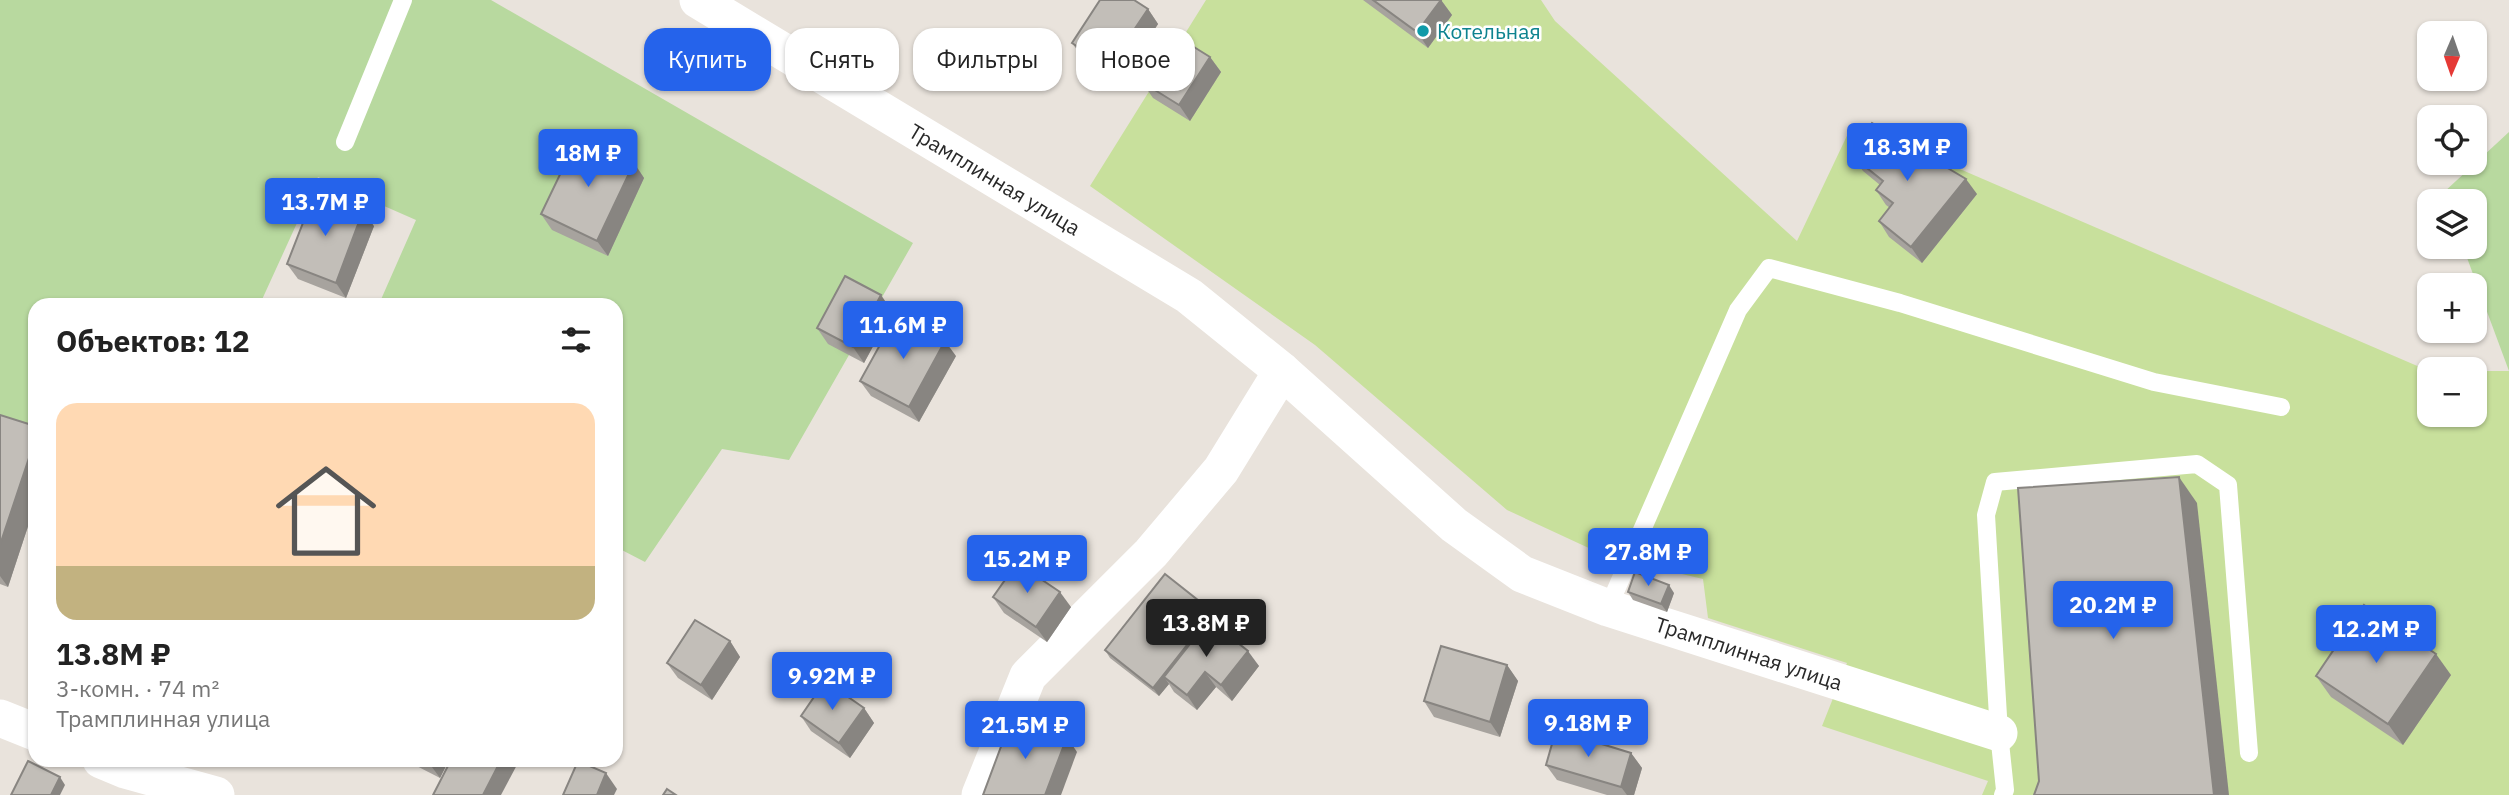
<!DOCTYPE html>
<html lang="ru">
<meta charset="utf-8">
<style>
body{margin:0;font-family:"IBM Plex Sans",sans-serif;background:#f6f6f6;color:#222;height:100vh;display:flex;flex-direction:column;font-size:26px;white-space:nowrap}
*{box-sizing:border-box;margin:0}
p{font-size:23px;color:#767676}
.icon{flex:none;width:38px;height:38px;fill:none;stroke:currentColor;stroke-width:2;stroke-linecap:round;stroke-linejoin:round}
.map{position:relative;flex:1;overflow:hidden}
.side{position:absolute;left:28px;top:298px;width:595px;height:469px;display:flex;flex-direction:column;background:#fff;border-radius:21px;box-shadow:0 2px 5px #0004}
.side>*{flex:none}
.hud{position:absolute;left:644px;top:28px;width:665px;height:63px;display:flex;gap:14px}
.needle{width:46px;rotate:182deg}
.controls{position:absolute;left:2417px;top:21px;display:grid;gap:14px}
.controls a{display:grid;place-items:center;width:70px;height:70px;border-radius:14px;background:#fff;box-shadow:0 2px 5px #0004;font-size:35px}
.price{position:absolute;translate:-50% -60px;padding:0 16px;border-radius:7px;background:#2563eb;color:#fff;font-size:23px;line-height:46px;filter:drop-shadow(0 2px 4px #0008)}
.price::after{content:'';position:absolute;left:50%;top:42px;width:21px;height:16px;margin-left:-10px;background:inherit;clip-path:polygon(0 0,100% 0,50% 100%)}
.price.selected{background:#222;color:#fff}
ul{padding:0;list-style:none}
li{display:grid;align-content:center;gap:14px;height:371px;padding:0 28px}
li span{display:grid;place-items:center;height:217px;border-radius:21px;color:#555}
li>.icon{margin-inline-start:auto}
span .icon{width:126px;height:126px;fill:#fffc;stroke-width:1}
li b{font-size:30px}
h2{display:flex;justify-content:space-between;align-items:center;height:84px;padding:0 28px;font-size:30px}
.chip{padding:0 24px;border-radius:21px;background:#fff;box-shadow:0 2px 5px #0004;font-size:24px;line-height:63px}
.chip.selected{background:#2563eb;color:#fff}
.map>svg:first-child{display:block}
.green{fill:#b8d99f}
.pitch{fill:#c8e09c}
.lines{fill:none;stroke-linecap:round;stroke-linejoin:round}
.service{stroke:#fff;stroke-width:18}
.minor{stroke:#fff;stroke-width:37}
.wall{fill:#a7a39e}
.shaded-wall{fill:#888581}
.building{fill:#c2beb8;stroke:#888581;stroke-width:2}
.culture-dot{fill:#0f9aa8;stroke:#fff;stroke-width:2.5}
.labels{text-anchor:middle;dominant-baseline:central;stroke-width:5;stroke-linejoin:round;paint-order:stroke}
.culture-label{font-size:21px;fill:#0d838f;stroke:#fff;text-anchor:start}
.street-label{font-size:21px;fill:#292929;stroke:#fff}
</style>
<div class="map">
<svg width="2509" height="795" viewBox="0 0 2509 795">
<rect width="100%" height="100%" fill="#e9e3dc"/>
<g class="green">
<polygon points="0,0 491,0 913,243 789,460 722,449 645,562 616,547 616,304 379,304 416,220 318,177 260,304 35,304 35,444 0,447"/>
<polygon points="2509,132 2509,371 2463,247 2474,247 2474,201 2446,201 2443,193"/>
</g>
<polygon class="pitch" points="1206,0 1541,0 1555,21 1797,241 1853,123 2429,371 2429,415 2474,415 2475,371 2509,371 2509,795 1982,795 1988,781 1822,726 1847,663 1708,618 1703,579 1606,556 1507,510 1315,345 1090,186"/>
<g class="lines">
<g class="service">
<polyline points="345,142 403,0"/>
<polyline points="1608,608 1738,310 1769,268 1900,303 2154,382 2281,407"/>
<polyline points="2003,795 2005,790 1999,733 1986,515 1995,482 2197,464 2228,485 2249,753"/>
</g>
<g class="minor">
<polyline points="698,0 1189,296 1282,371 1454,525 1522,574 1608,608 1999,733"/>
<polyline points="0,718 35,732"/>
<polyline points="101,760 125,770 216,795"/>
<polyline points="980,795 1028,676 1151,553 1221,470 1282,371"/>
</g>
</g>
<g class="wall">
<polygon points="1363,0 1441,0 1452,15 1428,48"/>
<polygon points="1148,9 1158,24 1120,82 1083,58 1072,43"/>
<polygon points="1210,57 1221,72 1190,121 1153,98 1142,82"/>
<polygon points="1852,156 1977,194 1922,263 1889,237 1879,221 1890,208 1886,205 1876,190 1880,185 1863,171"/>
<polygon points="634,163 644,178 608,256 552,230 541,214"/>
<polygon points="374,226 346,298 298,279 287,264"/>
<polygon points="892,311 864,363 828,344 817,328"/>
<polygon points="956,356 919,422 871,396 860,381"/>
<polygon points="0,415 35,426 35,505 8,587 0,584"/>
<polygon points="1628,592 1674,593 1667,612 1633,600"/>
<polygon points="993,597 1071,607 1047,642 1004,613"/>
<polygon points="1219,620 1215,624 1259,666 1232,701 1216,687 1197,710 1174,692 1169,684 1159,696 1110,658 1105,650"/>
<polygon points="730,641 740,657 712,700 678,678 667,663"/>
<polygon points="1507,665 1518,681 1500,737 1434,717 1424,701"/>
<polygon points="2451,675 2403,745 2331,697 2316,676"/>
<polygon points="864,708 874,723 850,758 811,731 801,716"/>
<polygon points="1631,753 1642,768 1634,795 1607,795 1557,780 1546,765"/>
<polygon points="405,760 449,760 440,778"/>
</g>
<g class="shaded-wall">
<polygon points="1441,0 1452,15 1428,48 1417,32"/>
<polygon points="1148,9 1158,24 1120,82 1109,67"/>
<polygon points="1210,57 1221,72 1190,121 1179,105"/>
<polygon points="634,163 644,178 608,256 597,241"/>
<polygon points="1966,179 1977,194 1922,263 1911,247"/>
<polygon points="363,211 374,226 346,298 336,283"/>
<polygon points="881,295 892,311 864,363 853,347"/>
<polygon points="945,341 956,356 919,422 909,407"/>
<polygon points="35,440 35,505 8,587 0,576 0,545"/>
<polygon points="2179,477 2197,503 2229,795 2214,795"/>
<polygon points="1669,585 1674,593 1667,612 1661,604"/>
<polygon points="1060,592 1071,607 1047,642 1036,627"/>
<polygon points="1213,612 1219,620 1170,682 1164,677 1169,684 1159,696 1153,688"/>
<polygon points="730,641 740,657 712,700 701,685"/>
<polygon points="1248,651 1259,666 1232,701 1221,685"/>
<polygon points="2436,654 2451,675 2403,745 2388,724"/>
<polygon points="1507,665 1518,681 1500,737 1490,722"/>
<polygon points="1205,672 1216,687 1197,710 1187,695"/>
<polygon points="864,708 874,723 850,758 839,743"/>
<polygon points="1067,737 1077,752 1061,795 1045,795"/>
<polygon points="1631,753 1642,768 1634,795 1627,795 1621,787"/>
<polygon points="431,760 449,760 440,778 429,763"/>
<polygon points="501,760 516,760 518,763 501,795 483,795"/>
<polygon points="606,773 617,789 614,795 597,795"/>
<polygon points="60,777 65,785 60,795 51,795"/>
</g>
<g class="building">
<polygon points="1100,0 1134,0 1148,9 1109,67 1072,43"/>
<polygon points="1373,0 1441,0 1417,32"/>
<polygon points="1173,34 1210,57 1179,105 1142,82"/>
<polygon points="1872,123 1966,179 1911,247 1879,221 1893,203 1876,190 1883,181 1852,156"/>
<polygon points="578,137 634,163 597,241 541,214"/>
<polygon points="315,192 363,211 336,283 287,264"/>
<polygon points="845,276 881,295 853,347 817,328"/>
<polygon points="897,314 945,341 909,407 860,381"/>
<polygon points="0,415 35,426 35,440 0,545"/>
<polygon points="2179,477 2214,795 2034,795 2039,781 2018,488"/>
<polygon points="1017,563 1060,592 1036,627 993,597"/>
<polygon points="1635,572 1669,585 1661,604 1628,592"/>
<polygon points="1165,574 1213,612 1153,688 1105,650"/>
<polygon points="2364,605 2436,654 2388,724 2316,676"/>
<polygon points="695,620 730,641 701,685 667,663"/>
<polygon points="1209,620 1248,651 1221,685 1205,672 1187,695 1164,677"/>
<polygon points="1441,646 1507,665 1490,722 1424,701"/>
<polygon points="825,681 864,708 839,743 801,716"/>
<polygon points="1012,717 1067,737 1045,795 983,795"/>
<polygon points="1556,730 1631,753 1621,787 1546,765"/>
<polygon points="451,760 501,760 483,795 433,795"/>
<polygon points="28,761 60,777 51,795 11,795"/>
<polygon points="578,761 606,773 597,795 563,795"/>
<polygon points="667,789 676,795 663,795"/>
</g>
<circle class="culture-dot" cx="1423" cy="31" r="7"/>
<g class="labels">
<g class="culture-label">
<text x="1437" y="31">Котельная</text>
</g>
<g class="street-label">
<text transform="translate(995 179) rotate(31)">Трамплинная улица</text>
<text transform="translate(1749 653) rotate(18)">Трамплинная улица</text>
</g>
</g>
</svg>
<div class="controls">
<a><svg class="needle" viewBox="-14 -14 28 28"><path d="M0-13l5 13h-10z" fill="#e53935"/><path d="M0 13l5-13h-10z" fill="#767676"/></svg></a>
<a><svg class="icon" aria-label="locate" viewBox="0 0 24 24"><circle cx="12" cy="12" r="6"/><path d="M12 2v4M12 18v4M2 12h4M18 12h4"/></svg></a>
<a><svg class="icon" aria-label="layers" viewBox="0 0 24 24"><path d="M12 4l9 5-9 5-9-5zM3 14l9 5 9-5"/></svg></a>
<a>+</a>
<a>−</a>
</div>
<b class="price" style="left:1907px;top:183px">18.3M ₽</b>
<b class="price" style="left:588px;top:189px">18M ₽</b>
<b class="price" style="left:325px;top:238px">13.7M ₽</b>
<b class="price" style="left:903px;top:361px">11.6M ₽</b>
<b class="price" style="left:1648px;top:588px">27.8M ₽</b>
<b class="price" style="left:1027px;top:595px">15.2M ₽</b>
<b class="price" style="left:2113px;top:641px">20.2M ₽</b>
<b class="price selected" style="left:1206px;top:659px">13.8M ₽</b>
<b class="price" style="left:2376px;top:665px">12.2M ₽</b>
<b class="price" style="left:832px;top:712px">9.92M ₽</b>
<b class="price" style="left:1588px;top:759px">9.18M ₽</b>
<b class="price" style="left:1025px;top:761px">21.5M ₽</b>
<div class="hud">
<a class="chip selected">Купить</a>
<a class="chip">Снять</a>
<a class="chip">Фильтры</a>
<a class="chip">Новое</a>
</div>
<section class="side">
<h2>Объектов: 12<svg class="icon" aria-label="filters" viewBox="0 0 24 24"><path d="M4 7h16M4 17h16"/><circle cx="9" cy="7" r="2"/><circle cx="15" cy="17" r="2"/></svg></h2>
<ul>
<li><span style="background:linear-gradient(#ffd9b3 75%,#c2b280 0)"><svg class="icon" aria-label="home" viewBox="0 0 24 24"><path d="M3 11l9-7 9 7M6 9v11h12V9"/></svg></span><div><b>13.8M ₽</b><p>3-комн. · 74 m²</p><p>Трамплинная улица</p></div></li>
</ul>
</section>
</div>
